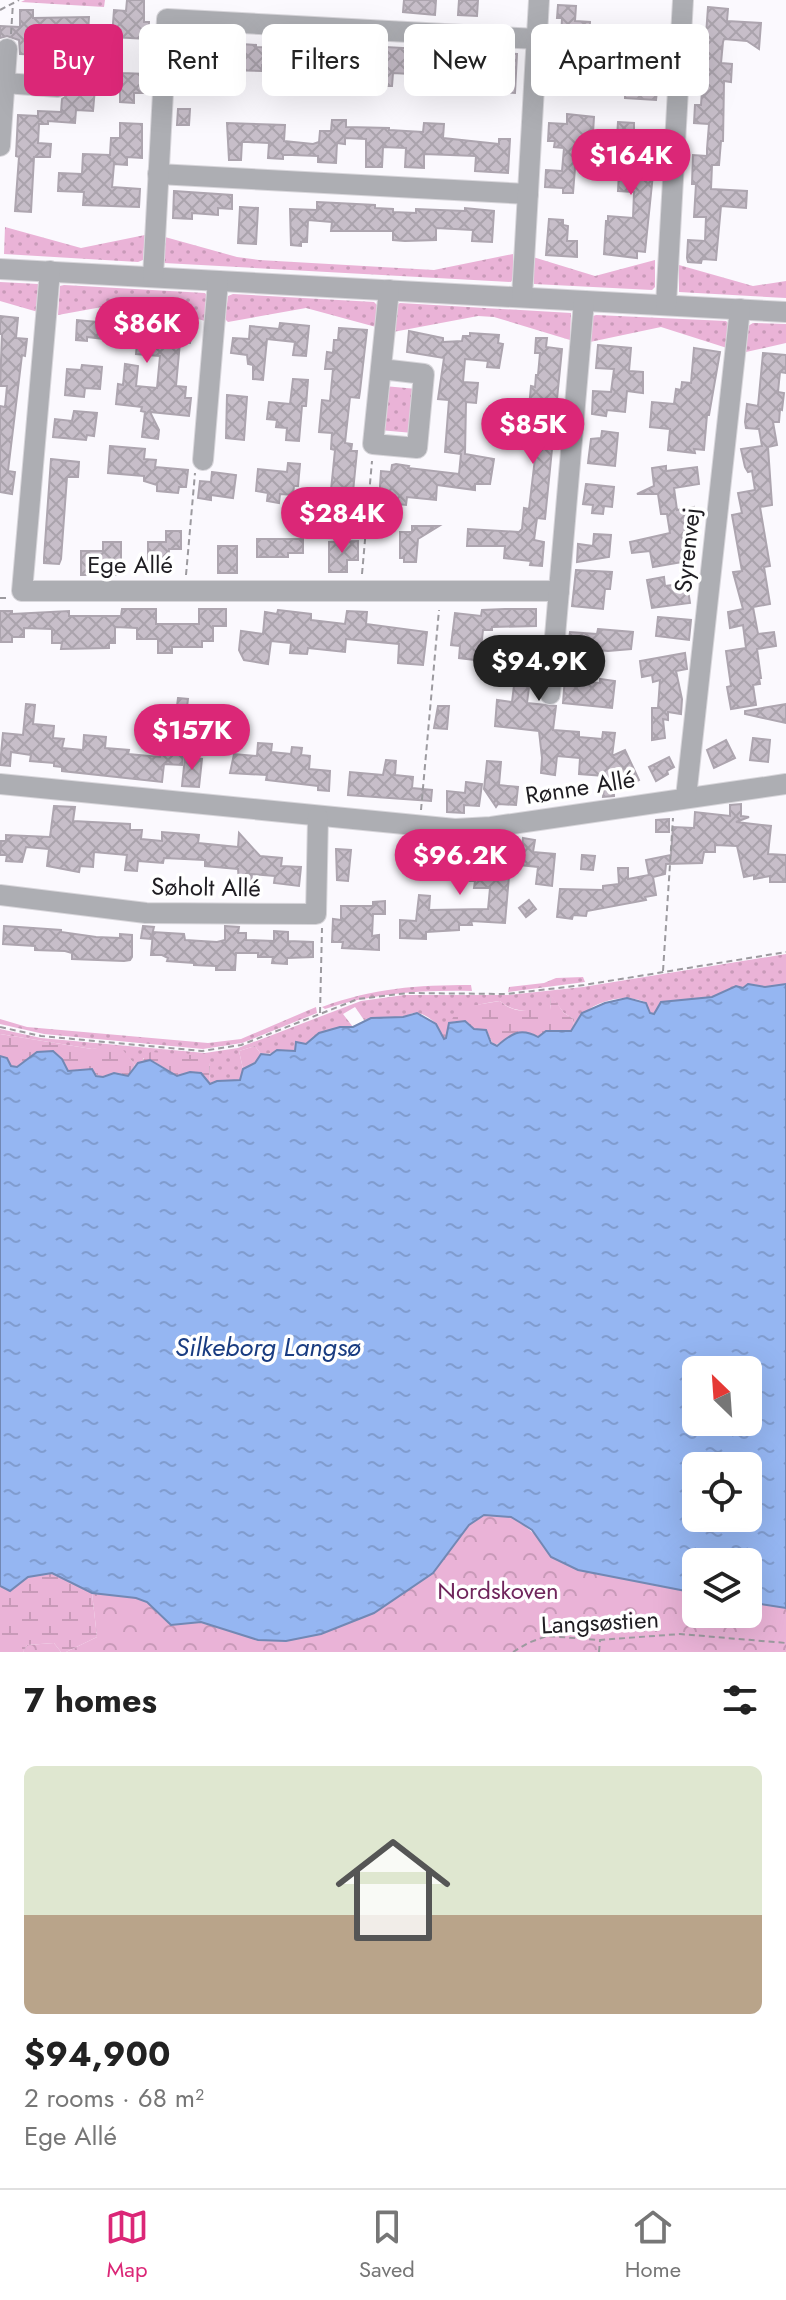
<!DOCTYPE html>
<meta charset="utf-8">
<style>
body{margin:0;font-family:Jost,sans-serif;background:#f6f6f6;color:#222;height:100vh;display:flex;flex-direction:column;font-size:30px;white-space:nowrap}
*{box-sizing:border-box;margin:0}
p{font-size:26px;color:#767676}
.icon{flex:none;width:44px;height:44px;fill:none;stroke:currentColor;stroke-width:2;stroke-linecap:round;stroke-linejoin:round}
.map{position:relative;height:1652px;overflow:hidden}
.side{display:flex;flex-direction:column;background:#fff;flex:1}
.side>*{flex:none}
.guide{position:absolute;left:24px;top:24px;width:738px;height:72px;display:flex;gap:16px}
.needle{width:52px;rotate:335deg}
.buttons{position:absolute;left:682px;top:1356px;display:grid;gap:16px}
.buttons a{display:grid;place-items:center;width:80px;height:80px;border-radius:12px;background:#fff;box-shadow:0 8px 32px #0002;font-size:40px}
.price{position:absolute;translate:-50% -68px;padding:0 18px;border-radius:28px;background:#db2777;color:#fff;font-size:26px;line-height:52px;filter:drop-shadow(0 2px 4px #0008)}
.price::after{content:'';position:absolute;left:50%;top:48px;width:24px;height:18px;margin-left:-12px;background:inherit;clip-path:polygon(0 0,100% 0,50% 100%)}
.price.on{background:#222;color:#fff}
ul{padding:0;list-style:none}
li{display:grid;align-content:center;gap:16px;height:424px;padding:0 24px}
li span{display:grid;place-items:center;height:248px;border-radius:12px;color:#555}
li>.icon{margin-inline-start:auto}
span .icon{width:144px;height:144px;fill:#fffc;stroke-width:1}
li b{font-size:34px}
h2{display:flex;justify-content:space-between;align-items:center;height:96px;padding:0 24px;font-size:34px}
.chip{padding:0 28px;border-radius:12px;background:#fff;box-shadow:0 8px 32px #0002;font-size:28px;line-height:72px}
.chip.on{background:#db2777;color:#fff}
.tab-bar{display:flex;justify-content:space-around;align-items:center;height:112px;border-top:2px solid #e0e0e0;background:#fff;font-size:22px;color:#767676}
.tab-bar a{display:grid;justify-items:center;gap:4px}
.tab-bar .on{color:#db2777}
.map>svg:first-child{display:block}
.grass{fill:url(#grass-dots)}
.forest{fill:url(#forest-crowns)}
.wetland{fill:url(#wetland-marsh)}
.water{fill:url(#water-ripples);stroke:#7288b4;stroke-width:2;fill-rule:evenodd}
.building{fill:url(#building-cross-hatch);stroke:#ada5af;stroke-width:2}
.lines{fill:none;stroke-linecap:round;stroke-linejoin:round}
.minor-casing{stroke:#d8d6db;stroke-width:22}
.path{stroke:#9c9a9f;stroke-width:2;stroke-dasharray:6 4;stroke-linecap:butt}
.minor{stroke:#adaeb3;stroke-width:20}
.labels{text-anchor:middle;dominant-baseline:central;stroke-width:7;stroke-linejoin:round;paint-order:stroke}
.street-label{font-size:24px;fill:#1f1d22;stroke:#fff}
.park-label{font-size:24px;fill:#70265c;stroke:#fff}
.water-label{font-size:26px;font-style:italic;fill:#193c81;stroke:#fff}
</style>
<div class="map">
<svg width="786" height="1652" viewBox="0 0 786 1652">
<defs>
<pattern id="grass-dots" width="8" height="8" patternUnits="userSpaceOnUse" patternTransform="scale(2)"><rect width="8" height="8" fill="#eab3d7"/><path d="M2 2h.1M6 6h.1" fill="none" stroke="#c89ab8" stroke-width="1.8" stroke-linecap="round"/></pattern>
<pattern id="forest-crowns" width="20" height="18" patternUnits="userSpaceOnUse" patternTransform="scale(2)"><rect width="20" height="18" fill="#eab3d7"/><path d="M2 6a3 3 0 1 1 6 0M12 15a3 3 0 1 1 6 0" fill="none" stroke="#c89ab8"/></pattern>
<pattern id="wetland-marsh" width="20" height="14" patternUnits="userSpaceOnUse" patternTransform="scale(2)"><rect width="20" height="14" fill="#eab3d7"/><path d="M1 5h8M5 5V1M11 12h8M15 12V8" fill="none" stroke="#c89ab8"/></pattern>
<pattern id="water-ripples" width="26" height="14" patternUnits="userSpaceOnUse" patternTransform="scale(2)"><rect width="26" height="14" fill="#95b6f2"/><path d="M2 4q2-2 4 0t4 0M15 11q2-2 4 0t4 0" fill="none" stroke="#809ccf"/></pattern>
<pattern id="building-cross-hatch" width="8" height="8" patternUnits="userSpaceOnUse" patternTransform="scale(2)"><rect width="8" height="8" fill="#c7bec9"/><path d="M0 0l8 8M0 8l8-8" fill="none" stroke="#aaa3ac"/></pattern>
</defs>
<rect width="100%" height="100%" fill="#fbf9fe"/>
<g class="grass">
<polygon points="25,0 105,0 104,7 21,2"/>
<polygon points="5,227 81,248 145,235 143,260 138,262 4,254"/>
<polygon points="165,237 237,257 259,260 434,270 513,254 513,279 511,282 164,263"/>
<polygon points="533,257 595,276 655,260 655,287 652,290 534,284"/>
<polygon points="679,265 753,286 786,281 786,298 679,292"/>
<polygon points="0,282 38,284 40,286 38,312 0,301"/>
<polygon points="64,285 205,293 207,296 205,321 135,301 58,315 60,286"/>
<polygon points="233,294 374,302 377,305 376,327 306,308 228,322 225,319 228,296"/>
<polygon points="400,303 571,313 570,340 494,317 478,316 393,332 396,305"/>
<polygon points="596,315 726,321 730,325 727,348 661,327 590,342 593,316"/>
<polygon points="753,323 786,324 786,343 746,352 748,326"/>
<polygon points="384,386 417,389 413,433 379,430"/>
<path d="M786,954V984L765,987L752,984L743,988L728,989L712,997L661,1002L654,1014L650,1013L645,1002C623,992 585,1003 574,1025L572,1018L564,1013L551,996L550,1010C533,1011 514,1014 500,1001C470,1005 455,1009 445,1039L442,1038C441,1026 428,1013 415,1013C407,1013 410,1017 403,1017C390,1019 377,1016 364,1020L355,1007L343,1014L353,1027C335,1027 319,1031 306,1044H295V1051C282,1051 273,1054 261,1054L255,1046L239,1051L243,1069L240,1080L217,1081L209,1084L210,1063L143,1058V1062L135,1065C126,1051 108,1046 92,1049L0,1034V1029L41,1038L205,1053L238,1048L361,1001L404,995H508L583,987Z"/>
<polygon points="583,977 585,982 508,992 509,987 544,983 556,978"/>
<path d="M471,985L472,991C421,990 374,993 325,1009L322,1007C374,988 416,985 471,985Z"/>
<polygon points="316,1007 317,1013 242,1043 203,1049 44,1034 0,1024 0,1019 27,1027 208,1043 241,1039"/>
</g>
<g class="forest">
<polygon points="484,1515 511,1517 521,1523 578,1570 696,1593 696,1614 748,1614 748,1602 786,1608 786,1652 66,1652 97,1637 92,1593 136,1598 147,1602 171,1625 201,1622 258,1640 286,1641 415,1584 433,1573 469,1525"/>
<polygon points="54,1643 61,1652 23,1652 27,1645"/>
</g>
<g class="wetland">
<path d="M551,995L564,1013L572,1018L574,1025L571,1031H546L538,1037L517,1032L494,1046L486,1030L474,1029L465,1021L451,1022L457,1008L500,1001C512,1012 525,1013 538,1006L550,1010Z"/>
<polygon points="0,1034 92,1049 102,1047 123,1050 135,1065 128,1076 114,1073 101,1077 85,1069 68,1071 62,1059 52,1051 37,1052 17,1067 11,1066 9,1061 0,1056"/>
<polygon points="255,1046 261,1054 255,1063 243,1069 239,1051"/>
<polygon points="151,1052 204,1056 210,1062 209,1084 190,1072 177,1076 153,1061 143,1062 144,1055"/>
<polygon points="52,1573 92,1593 97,1637 66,1652 61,1652 54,1643 27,1645 23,1652 0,1652 0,1586 10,1591 28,1577"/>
</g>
<path class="water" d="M748,984L765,987L786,984V1608L748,1602V1562H696V1593L578,1570L551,1557L532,1530L521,1523L511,1517L484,1515L469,1525L433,1573L374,1613L321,1634L286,1641L258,1640L201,1622L171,1625L147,1602L136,1598L92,1593L52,1573L28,1577L10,1591L0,1586V1056L7,1058L11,1066L17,1067L37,1052L53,1051L62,1059L68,1071L92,1069L96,1076L103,1077L114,1073L128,1076L138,1063L150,1060L177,1076L190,1072L201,1073L210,1084L217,1081L240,1080L243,1069L255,1063L261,1054L270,1055L277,1050L295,1051L296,1042L306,1044L319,1033L340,1027H353L371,1018L403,1017L417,1013L436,1024L444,1039L446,1038L449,1023L465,1021L474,1029L486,1030L491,1043L497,1046C511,1034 520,1027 538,1037L546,1031H571L582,1013L605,1003L627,998L646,1003L650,1013L654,1014L661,1002L712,997L736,986L743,988ZM696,1370H748V1422H696ZM696,1466H748V1518H696Z"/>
<g class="building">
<polygon points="127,0 144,0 144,22 149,22 148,39 112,37 114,10 126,11"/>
<polygon points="404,0 436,0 435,15 403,12"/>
<polygon points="459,0 478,0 477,16 458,15"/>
<polygon points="558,5 576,6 575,21 590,22 589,40 593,40 591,72 579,71 582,41 561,40 562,18 557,18"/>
<polygon points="708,7 728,9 727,21 761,23 759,49 747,41 724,39 723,42 721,63 732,64 731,82 724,81 723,141 721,141 719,165 712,165 711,189 747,191 746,208 721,206 716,260 702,259 701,263 688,262 687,258 688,240 705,241 706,217 694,217 696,184 692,184 693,155 707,156 707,149 709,124 694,123 695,105 701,105"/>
<polygon points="20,10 33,10 33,18 89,17 86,62 69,60 70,32 50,31 48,55 20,54 19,40 7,36 0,38 0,26 20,27"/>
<polygon points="640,30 660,32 658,55 639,54"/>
<polygon points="185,35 241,41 241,44 256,45 256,47 290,48 290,45 297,45 297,43 341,44 340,61 366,62 367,46 517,54 515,93 498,92 499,76 443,73 442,83 429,82 429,75 393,73 392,86 382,86 381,76 322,74 323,58 298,57 295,77 281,76 282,66 262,65 262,71 183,69"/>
<polygon points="102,66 122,67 122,73 146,74 145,93 134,93 134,103 120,102 120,92 100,91"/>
<polygon points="619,67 633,68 632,80 658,82 656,100 625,98 625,90 617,90"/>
<polygon points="557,73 583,75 582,93 556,91"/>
<polygon points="86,88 95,88 93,111 76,110 75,123 48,121 48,124 39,124 38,143 51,144 50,157 34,157 31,212 15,211 19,157 16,156 18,115 38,116 38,111 61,112 62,99 69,94 85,95"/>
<polygon points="178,109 190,109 189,125 177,125"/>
<polygon points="567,114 594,117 593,133 602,134 601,145 577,143 573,193 563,193 563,188 545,187 546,170 562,171 564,148 554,147 555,141 548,141 549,123 567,124"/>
<polygon points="332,120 346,120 346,127 389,128 389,130 423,132 424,123 444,124 443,138 499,144 499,139 510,139 508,173 475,171 476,156 424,154 424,168 405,167 406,148 383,147 382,167 366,167 366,139 345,138 345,144 337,143 336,163 318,162 318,156 292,155 283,155 283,159 268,158 269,143 248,142 242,142 241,160 229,160 227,123 285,125 284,141 313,144 319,142 320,131 331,131"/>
<polygon points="618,122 634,123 634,130 655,132 654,149 637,148 636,173 653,174 645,252 637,251 637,258 604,254 606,221 608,221 608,216 633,218 634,192 618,191 619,172 623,172 625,147 623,147 623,138 617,138"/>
<polygon points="120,123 142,124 142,158 127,157 127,165 114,164 112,187 140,189 139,207 83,205 84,192 58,191 59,173 82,174 83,154 110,155 111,138 120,138"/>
<polygon points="174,191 232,195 232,209 218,208 218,215 192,213 192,219 173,218"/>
<polygon points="317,202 375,205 375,208 393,209 393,212 416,213 416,209 465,211 465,208 494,211 492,242 472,241 473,230 436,228 436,240 405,241 393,240 393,231 331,231 332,222 308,220 307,242 301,242 301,246 291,245 290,209 317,210"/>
<polygon points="240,207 258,208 256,244 238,243"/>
<polygon points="549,219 563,220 563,225 568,226 567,241 577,241 577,257 546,255"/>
<polygon points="99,312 113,313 112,321 163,325 164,322 192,324 190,343 180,342 176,386 186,387 185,398 191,398 189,416 150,412 159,430 158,439 142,437 145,412 141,411 142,407 116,404 118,384 123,385 125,364 138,366 136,386 157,388 160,356 136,354 137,343 87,337 87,341 76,340 77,320 98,322"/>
<polygon points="0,316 18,318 16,338 27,339 25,356 22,355 8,471 15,472 12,494 0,492 0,406 5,407 7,386 0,386 2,334 0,334"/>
<polygon points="280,323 309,326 306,356 293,355 295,342 267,339 263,380 253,379 253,365 248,364 247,355 231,353 233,338 249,339 250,326 279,329"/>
<polygon points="339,328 367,330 360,391 359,398 350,397 345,443 352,444 351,451 357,451 353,492 356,492 355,508 313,504 315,488 331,490 335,450 331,449 332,433 319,432 322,400 330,401 333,369 325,369 327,352 333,353 334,340 338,340"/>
<polygon points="409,331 443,338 443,342 462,341 463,336 470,336 470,333 499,335 498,343 503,344 499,368 487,367 488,361 465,359 463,382 478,383 476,403 466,402 465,454 494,459 490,484 475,484 475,490 437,485 436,500 407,497 406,505 379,502 381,471 391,472 392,465 396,464 409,466 408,468 459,474 461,454 445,452 449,400 438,399 444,358 407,352"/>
<polygon points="536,338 547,338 546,347 562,349 545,519 537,518 534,540 544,542 542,566 530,565 531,561 504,558 505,546 467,546 468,529 519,532 522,529 524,508 529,509 540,416 540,409 529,408 531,386 535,387 536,375 538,375 540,353 535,353"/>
<polygon points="598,345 631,348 629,371 643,372 643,393 627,391 625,412 607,410 606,416 592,414 593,391 611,392 614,369 596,368"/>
<polygon points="694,348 720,352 709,415 707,415 704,450 694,449 695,453 668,450 670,429 650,427 652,402 674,404 676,389 681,390 682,382 691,383"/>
<polygon points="763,353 786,355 786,373 780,372 778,392 784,393 782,410 780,409 779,422 773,422 777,445 768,447 772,505 760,507 770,566 764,567 770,604 753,607 758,634 774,632 776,646 757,649 761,678 759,678 760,684 753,685 756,705 731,709 727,687 731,686 726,651 746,648 743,625 730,628 728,612 743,609 733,572 742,571 732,515 742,513 738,493 755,490 752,471 748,472 745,467 741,449 762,446 759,429 746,428 745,422 747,404 758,406"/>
<polygon points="82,365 102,367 100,389 85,388 84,397 65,395 67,369 81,370"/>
<polygon points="293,379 308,380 306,406 302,406 299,441 286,440 287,428 276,427 277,420 267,419 269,402 290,404"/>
<polygon points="227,395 247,397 244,440 226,438"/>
<polygon points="74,411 97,413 94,436 87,435 86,440 53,437 55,419 72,421"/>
<polygon points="602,431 618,433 615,466 588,463 591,439 601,438"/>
<polygon points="110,446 145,449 144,459 156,460 155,467 188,470 186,487 179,487 178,493 157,491 157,485 144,481 144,476 108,473"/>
<polygon points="51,459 79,462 78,477 67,477 61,559 59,564 44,563 44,558"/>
<polygon points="288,463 300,464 298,486 294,486 293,495 280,494 279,503 267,501 268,493 256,491 258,469 287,472"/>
<polygon points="666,466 666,471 697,467 699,484 674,488 677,510 694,507 697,527 689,528 694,560 653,567 650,551 632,553 630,542 670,533 667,514 661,514 658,494 637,494 654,486 652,468"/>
<polygon points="212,472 236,475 233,498 211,495 211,500 198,498 200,481 211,482"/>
<polygon points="586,484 614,487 612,507 604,506 603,514 592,513 593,505 583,504"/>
<polygon points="412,526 439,526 418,539 416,562 404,562 404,558 400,558 400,532 412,532"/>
<polygon points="166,531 181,531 181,549 169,549 168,569 148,569 148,542 166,542"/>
<polygon points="594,534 611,535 609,557 577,562 578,544 593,546"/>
<polygon points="257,539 303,539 303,553 288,553 288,557 257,557"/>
<polygon points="358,541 358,560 347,560 347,572 329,572 329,542"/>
<polygon points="103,542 121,542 121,575 81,575 81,551 103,551"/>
<rect x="218" y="546" width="19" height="27"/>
<polygon points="576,570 612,572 610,589 605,589 603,609 572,606"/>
<polygon points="664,577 665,586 687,583 690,603 652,608 647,580"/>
<polygon points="122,609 156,609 156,624 199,624 199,609 226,609 226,626 213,626 213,641 202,641 202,647 172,647 172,653 158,653 158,639 137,639 137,628 115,627 115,643 109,643 109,648 61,649 62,643 52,643 52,629 24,628 24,637 12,637 12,642 0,642 0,611 12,611 12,614 69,611 69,616 121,616"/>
<polygon points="505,609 536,609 536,626 492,627 492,630 483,630 481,649 533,655 527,703 556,706 553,730 579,732 579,737 602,739 603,732 615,733 612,756 625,750 639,780 614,792 614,796 603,797 605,776 579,774 580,758 557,756 555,775 541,773 542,758 539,731 495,726 497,700 512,702 515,677 491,674 492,662 459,658 460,646 451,645 455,613 481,616 482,610"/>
<polygon points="278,610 311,614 311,620 345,624 347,611 367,612 366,624 427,632 423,665 398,663 399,644 346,639 345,652 308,648 307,654 290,653 291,643 271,641 268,664 244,660 239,650 241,631 263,634 265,612 277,614"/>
<polygon points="658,617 691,620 689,640 656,636"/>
<polygon points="598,629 633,632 631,649 608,651 568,647 570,632 597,634"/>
<polygon points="685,653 687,669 676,671 682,699 681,714 668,712 668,720 663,719 665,738 652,740 652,708 658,708 660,680 653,682 652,675 642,677 640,661"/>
<polygon points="565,677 575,677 575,681 600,683 600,679 615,681 612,708 563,703"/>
<polygon points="178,698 188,699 186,715 176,714"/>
<polygon points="26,704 35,705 33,724 54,726 53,738 64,739 62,748 83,750 84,735 106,737 105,748 129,750 128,754 160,757 161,745 184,747 182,765 164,764 162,782 62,771 62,767 54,766 54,763 30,761 31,755 11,752 10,766 0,765 3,733 23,735"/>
<polygon points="786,704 786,723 745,714 745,711"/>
<polygon points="438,706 449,706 447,729 434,728"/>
<polygon points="753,738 770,740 768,762 750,760"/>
<polygon points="726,740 735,758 714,768 707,750"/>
<polygon points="258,743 272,744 271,752 291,754 292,747 302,748 301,755 310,756 309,769 330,771 329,791 318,790 318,786 266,780 267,775 230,773 234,754 257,756"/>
<polygon points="185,757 202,759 199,787 182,786"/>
<polygon points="669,757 674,767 667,771 668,774 656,781 649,767"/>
<polygon points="386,760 396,761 395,775 413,777 412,788 432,790 431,801 348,795 350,772 383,775"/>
<polygon points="487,761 501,762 499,785 518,787 516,805 498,804 496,807 484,789"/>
<polygon points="466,782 482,784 479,806 464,805 464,813 447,812 447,791 465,793"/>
<polygon points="741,804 741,816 749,817 736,822 771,826 768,854 786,855 786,882 770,882 770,876 754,879 754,875 744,877 737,846 715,845 715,852 704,852 702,863 666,864 665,874 653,877 656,895 645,897 646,900 587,911 586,916 573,915 572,919 557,917 560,889 603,890 603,886 619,884 618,868 628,868 628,879 649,875 646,860 671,855 673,827 694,828 695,812 730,816 730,805"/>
<polygon points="54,806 75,807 73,821 130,824 130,830 142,830 141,839 162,841 162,832 199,835 198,843 238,847 239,833 260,856 282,858 281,866 301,867 299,886 274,883 275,876 252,874 251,884 239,883 238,869 205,866 205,860 164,858 163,863 138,861 137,871 125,870 127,855 94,852 93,867 80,866 79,872 47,866 49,849 26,847 22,862 6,861 7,855 0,855 1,841 6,841 6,835 50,837"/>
<polygon points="669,819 669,832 656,832 656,820"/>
<polygon points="523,838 535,840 533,852 555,854 552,886 536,884 538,867 520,865"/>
<polygon points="401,845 427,847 425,867 399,865"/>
<polygon points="336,849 351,850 348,881 337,880"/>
<polygon points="446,850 477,851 477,865 482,865 482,869 506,872 509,876 505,923 471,921 472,925 459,925 459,930 426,932 426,939 400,938 400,920 416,921 419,895 430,896 429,910 488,909 490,888 474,888 475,881 461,881 461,878 426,874 426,864 445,865"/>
<polygon points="582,855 595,856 593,870 581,869"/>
<polygon points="529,900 536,909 526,917 519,908"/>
<polygon points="385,901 385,914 373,914 372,936 379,935 379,950 342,948 343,942 332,942 333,919 341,920 341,906 373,906 373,902"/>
<polygon points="4,926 61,930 61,932 96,937 120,938 120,934 132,935 132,957 130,960 124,961 72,959 72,953 65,951 35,950 35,946 3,944"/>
<polygon points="143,926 154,927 151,939 141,938"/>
<polygon points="225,926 239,927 238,933 246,933 246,940 274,941 274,931 288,932 288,941 313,942 313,957 287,958 287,964 272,963 273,957 258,957 258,953 236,953 235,970 216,970 216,966 194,965 194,963 167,961 168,958 162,955 151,955 153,932 184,934 185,940 217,942 225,940"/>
</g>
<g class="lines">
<defs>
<g id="minor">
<polyline points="5,83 58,87"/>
<polyline points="0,146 7,49"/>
<polyline points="158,174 528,194"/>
<polyline points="0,269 786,312"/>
<polyline points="50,271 22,591 559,591"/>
<polyline points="153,277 167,19 537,39"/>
<polyline points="522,297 539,0"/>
<polyline points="666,305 683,0"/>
<polyline points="381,369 424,374 417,448 373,444 389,290"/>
<polyline points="203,460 218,281"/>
<polyline points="550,694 584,301"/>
<polyline points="0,784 455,829 491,827 786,784"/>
<polyline points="686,797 740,309"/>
<polyline points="0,895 146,913 316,914 318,817"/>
</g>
</defs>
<use href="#minor" class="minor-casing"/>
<g class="path">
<polyline points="0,10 19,0"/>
<polyline points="11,34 13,3"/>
<polyline points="362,574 372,461"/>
<polyline points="186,575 195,473"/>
<polyline points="0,598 7,598"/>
<polyline points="421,810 439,610"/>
<polyline points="663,971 673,818"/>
<polyline points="320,1013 322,928"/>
<polyline points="0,1027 41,1036 202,1051 241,1045 358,999 408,993 506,994 584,985 786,952"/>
<polyline points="513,1652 528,1643 547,1636 600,1640 680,1634 786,1643"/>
<polyline points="599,1652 600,1641"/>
</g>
<use href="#minor" class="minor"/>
</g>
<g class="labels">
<g class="street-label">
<text transform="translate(687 550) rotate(-84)">Syrenvej</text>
<text x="130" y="564">Ege Allé</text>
<text transform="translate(580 787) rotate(-9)">Rønne Allé</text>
<text transform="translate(206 887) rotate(1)">Søholt Allé</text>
<text transform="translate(600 1622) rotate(-3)">Langsøstien</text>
</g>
<g class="park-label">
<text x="498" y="1590">Nordskoven</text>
</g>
<g class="water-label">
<text x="268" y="1347">Silkeborg Langsø</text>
</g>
</g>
</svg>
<div class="buttons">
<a><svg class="needle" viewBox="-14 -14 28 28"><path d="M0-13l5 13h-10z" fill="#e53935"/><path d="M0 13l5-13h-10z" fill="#767676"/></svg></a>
<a><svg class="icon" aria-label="locate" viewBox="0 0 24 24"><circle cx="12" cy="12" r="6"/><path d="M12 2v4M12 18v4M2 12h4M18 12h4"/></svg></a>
<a><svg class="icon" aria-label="layers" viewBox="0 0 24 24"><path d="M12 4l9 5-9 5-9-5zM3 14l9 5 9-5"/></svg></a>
</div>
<b class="price" style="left:631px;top:197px">$164K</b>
<b class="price" style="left:147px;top:365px">$86K</b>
<b class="price" style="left:533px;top:466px">$85K</b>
<b class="price" style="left:342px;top:555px">$284K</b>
<b class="price on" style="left:539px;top:703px">$94.9K</b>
<b class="price" style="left:192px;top:772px">$157K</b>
<b class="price" style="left:460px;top:897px">$96.2K</b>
<div class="guide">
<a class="chip on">Buy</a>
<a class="chip">Rent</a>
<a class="chip">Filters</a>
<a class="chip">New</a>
<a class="chip">Apartment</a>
</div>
</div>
<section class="side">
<h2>7 homes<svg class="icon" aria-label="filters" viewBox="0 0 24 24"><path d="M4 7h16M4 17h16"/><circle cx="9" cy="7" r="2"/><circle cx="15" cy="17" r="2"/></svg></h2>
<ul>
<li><span style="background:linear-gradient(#dfe7d0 60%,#b9a48a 0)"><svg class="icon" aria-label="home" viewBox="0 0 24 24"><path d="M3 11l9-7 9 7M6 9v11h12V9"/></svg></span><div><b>$94,900</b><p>2 rooms · 68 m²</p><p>Ege Allé</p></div></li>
</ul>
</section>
<nav class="tab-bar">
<a class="on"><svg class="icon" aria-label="map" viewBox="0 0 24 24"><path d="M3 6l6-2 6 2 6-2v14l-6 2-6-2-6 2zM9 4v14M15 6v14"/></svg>Map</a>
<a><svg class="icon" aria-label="saved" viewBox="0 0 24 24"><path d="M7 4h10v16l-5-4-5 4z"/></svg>Saved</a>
<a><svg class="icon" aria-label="home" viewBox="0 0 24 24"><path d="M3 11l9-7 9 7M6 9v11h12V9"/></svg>Home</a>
</nav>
